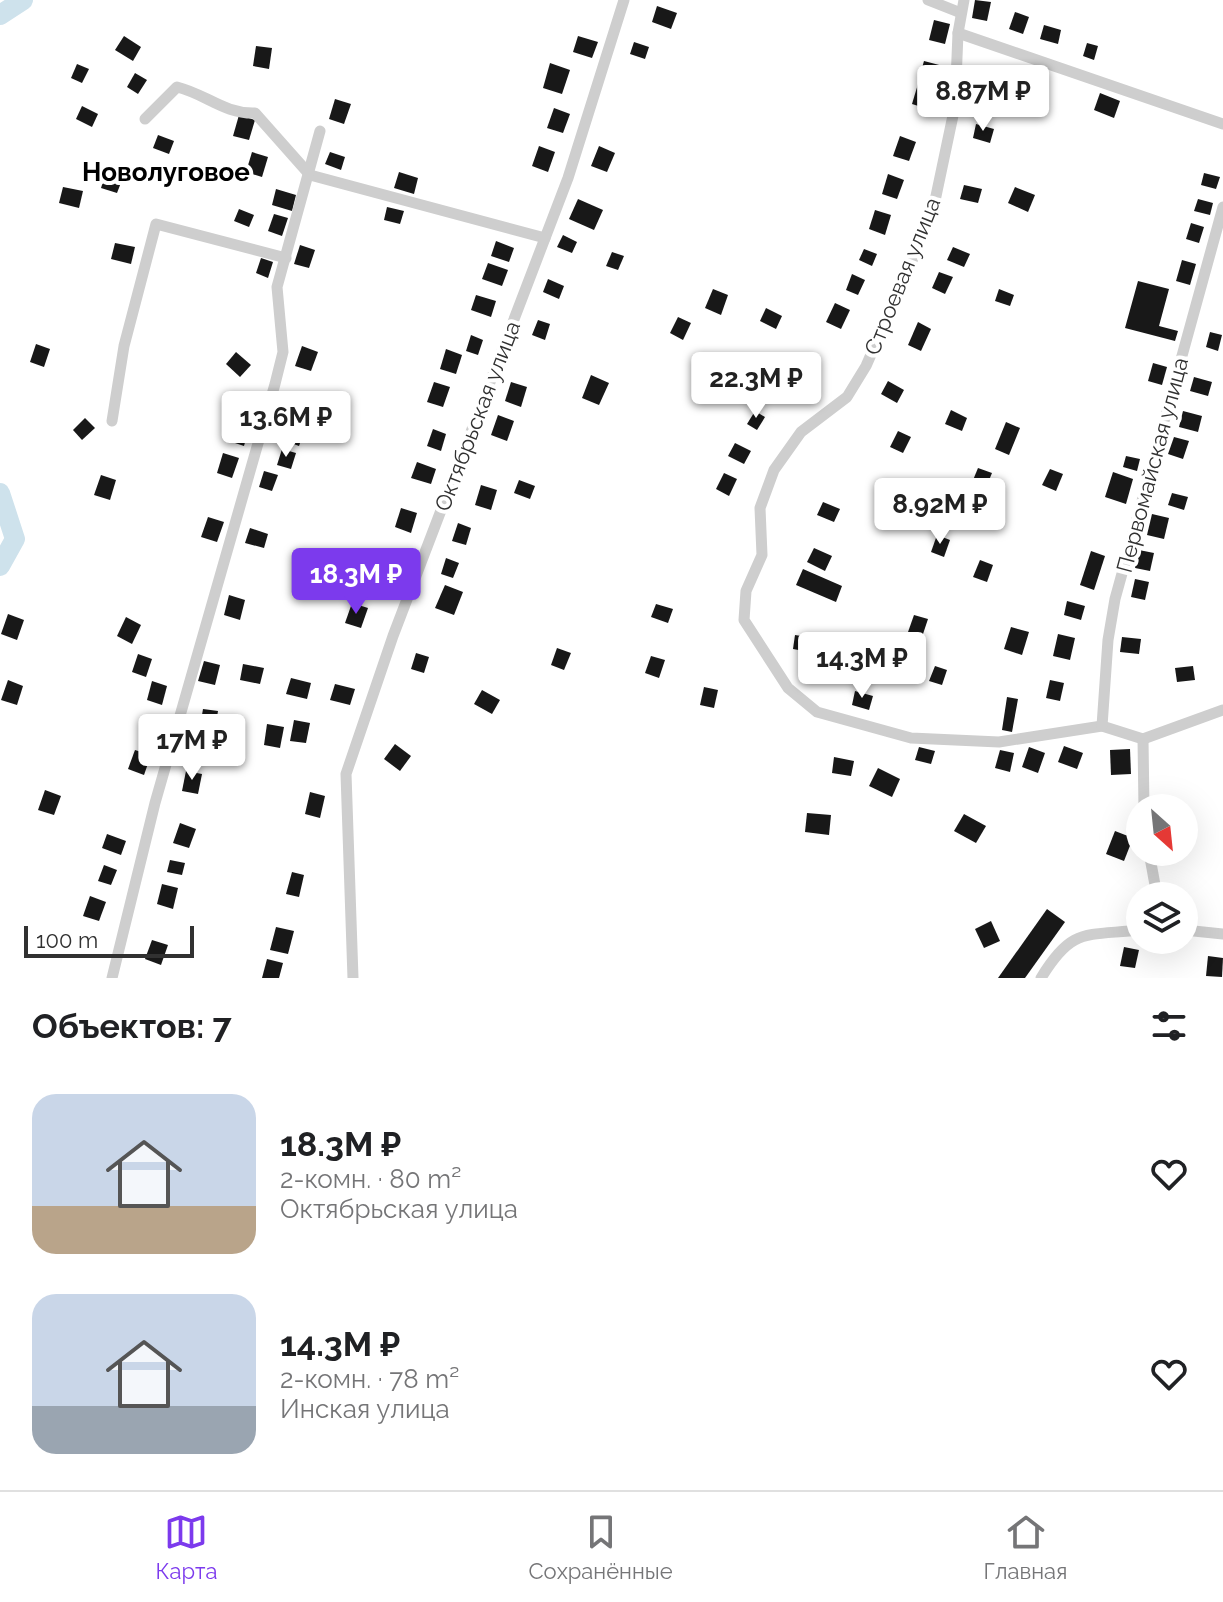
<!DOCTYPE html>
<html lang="ru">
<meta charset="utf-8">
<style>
body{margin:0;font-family:Raleway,sans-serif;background:#f2f2f2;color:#202124;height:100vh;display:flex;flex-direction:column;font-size:30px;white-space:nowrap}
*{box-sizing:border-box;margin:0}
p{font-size:26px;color:#757577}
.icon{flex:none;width:44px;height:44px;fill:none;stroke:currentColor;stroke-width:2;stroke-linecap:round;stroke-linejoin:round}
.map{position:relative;height:978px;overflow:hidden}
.drawer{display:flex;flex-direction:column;background:#fff;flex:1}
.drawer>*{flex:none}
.needle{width:52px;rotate:153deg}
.tools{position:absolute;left:1126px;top:794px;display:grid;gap:16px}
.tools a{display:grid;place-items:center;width:72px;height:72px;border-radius:50%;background:#fff;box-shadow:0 8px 32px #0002;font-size:40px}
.scale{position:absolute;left:24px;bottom:20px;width:170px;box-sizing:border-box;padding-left:8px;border:4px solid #313131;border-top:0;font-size:22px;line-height:28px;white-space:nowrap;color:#313131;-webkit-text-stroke:6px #fff;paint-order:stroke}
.price{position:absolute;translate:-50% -68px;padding:0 18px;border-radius:8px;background:#fff;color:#222;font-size:26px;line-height:52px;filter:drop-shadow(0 2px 4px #0008)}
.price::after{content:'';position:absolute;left:50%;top:48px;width:24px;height:18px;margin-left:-12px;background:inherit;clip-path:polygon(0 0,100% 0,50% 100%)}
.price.current{background:#7c3aed;color:#fff}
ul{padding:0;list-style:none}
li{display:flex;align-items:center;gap:24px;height:200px;padding:0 32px}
li span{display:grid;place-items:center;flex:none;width:224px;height:160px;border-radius:24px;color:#555}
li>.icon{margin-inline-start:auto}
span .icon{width:96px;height:96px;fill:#fffc;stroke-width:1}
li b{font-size:34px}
h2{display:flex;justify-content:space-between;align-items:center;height:96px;padding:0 32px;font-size:34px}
.menu{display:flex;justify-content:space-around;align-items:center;height:112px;border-top:2px solid #e0e0e0;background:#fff;font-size:22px;color:#757577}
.menu a{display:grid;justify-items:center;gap:4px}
.menu .current{color:#7c3aed}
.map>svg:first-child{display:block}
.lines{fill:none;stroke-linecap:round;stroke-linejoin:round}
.river{stroke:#cee2ec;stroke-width:20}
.building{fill:#181818}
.minor{stroke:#cecece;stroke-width:11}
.labels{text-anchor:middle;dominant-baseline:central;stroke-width:8;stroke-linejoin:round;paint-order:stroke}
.street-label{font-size:22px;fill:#313131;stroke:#fff}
.quarter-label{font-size:26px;font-weight:bold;fill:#000;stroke:#fff}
</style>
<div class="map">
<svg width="1223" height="978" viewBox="0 0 1223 978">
<rect width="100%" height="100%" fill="#fff"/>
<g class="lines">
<g class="river">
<polyline points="0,15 23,0"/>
<polyline points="0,493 15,539 0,566"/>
</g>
</g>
<g class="building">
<polygon points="975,0 991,2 987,21 972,18"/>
<polygon points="657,6 677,13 671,29 652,22"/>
<polygon points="1015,12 1029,17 1023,34 1009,29"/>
<polygon points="934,20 950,24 945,44 929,40"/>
<polygon points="1044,25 1061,30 1058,44 1040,39"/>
<polygon points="124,36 141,47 133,61 115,50"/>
<polygon points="578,36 598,42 592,58 573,52"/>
<polygon points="634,42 649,47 645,59 630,54"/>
<polygon points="1087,43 1098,46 1094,60 1083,56"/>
<polygon points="256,46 272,48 269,69 253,66"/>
<polygon points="924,61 943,66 938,80 920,75"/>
<polygon points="550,63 570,70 562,94 543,88"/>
<polygon points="77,64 89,69 82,83 71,78"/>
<polygon points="135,73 147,80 138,94 127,87"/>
<polygon points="990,79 1008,83 1004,98 986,93"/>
<polygon points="918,84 934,89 928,109 912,104"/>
<polygon points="1100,93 1120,101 1114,118 1094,110"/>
<polygon points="335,99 351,104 344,124 329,119"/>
<polygon points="82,106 98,114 92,127 76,119"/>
<polygon points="554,108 570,114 563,133 547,128"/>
<polygon points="239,115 255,120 249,140 233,136"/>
<polygon points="976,124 994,129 990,143 973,138"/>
<polygon points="158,135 174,141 169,154 153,148"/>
<polygon points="900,136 916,142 909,161 893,156"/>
<polygon points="539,146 555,152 548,172 532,166"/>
<polygon points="599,146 615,153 607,172 591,166"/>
<polygon points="252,152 268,157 262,177 246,172"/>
<polygon points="330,152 345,157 341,170 325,164"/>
<polygon points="399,172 418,178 414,194 394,188"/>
<polygon points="1204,173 1220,177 1216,189 1201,185"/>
<polygon points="888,174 904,180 897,199 882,194"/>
<polygon points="105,175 122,180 117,193 101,188"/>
<polygon points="964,185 982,189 978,203 960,199"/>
<polygon points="63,187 83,191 79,208 59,203"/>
<polygon points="1015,187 1035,195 1028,212 1008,203"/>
<polygon points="276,189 296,195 292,211 272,205"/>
<polygon points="578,199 603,210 594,230 569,219"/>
<polygon points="1198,199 1213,203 1210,215 1194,211"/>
<polygon points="387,207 404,211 400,224 384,220"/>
<polygon points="239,209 254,215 249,227 234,221"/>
<polygon points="875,210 891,215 885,235 869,229"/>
<polygon points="274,214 288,218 282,236 268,231"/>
<polygon points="1191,223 1204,227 1199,243 1186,239"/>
<polygon points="563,235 577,242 572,253 557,247"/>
<polygon points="496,241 514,248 509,262 491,256"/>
<polygon points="115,243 135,247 131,264 111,259"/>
<polygon points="300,245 315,250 309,268 294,264"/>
<polygon points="953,247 970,254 964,267 947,260"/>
<polygon points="864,249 877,254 872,266 859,260"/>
<polygon points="612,252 624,256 618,270 606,266"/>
<polygon points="261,258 273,262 268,278 256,273"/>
<polygon points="1182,260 1196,264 1190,285 1176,281"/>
<polygon points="488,263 508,270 502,286 482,279"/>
<polygon points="939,272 953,277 945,294 932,288"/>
<polygon points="852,274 865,280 858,295 846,290"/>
<polygon points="548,279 564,286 559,299 543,292"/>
<polygon points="1138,281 1169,289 1159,326 1178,331 1175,341 1125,328"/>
<polygon points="713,289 728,295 721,315 705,308"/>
<polygon points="999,289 1014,295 1010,306 995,301"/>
<polygon points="476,295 496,301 491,317 471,310"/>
<polygon points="835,303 850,310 841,329 826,322"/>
<polygon points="766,308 782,316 776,329 760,321"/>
<polygon points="678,317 691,323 683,340 670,333"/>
<polygon points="538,320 550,324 545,340 532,335"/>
<polygon points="918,322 931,329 921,351 908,345"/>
<polygon points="1210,332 1222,335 1218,351 1206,347"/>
<polygon points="471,335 483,340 478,355 466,351"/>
<polygon points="36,344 50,349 44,367 30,362"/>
<polygon points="302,346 318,352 311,371 295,366"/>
<polygon points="446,349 462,355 456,374 440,369"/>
<polygon points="236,352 251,365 240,377 226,364"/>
<polygon points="1153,363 1167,367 1162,385 1148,381"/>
<polygon points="778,368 791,375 782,391 769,384"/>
<polygon points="591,375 609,383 599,405 582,398"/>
<polygon points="1194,377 1212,382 1208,396 1190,391"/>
<polygon points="888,381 904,390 897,403 881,394"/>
<polygon points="434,382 450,387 443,407 427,402"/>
<polygon points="511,382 527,387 521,407 505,401"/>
<polygon points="951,410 967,418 962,431 945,424"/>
<polygon points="755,411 765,417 757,430 747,424"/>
<polygon points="1183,411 1202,416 1198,432 1179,427"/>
<polygon points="498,415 514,421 507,441 491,435"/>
<polygon points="85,418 95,428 82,440 73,430"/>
<polygon points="290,421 306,426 299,446 283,440"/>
<polygon points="1006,422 1020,428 1009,455 995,449"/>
<polygon points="235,427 248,431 244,446 232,442"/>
<polygon points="433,429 446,434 441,451 427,446"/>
<polygon points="898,431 911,437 903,453 890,447"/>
<polygon points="1174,437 1189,441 1183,459 1168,454"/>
<polygon points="735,443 751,451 744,464 728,456"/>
<polygon points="282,449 296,453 291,469 277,465"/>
<polygon points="223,453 239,458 232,478 217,473"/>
<polygon points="1126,456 1140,459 1137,471 1123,467"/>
<polygon points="417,462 436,469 431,484 411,478"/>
<polygon points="978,468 992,473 985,490 971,485"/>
<polygon points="1050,469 1063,474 1056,491 1042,485"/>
<polygon points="264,471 278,475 272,491 259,487"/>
<polygon points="1113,472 1133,479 1126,504 1105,497"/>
<polygon points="724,473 737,479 729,496 716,489"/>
<polygon points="101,475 116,480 110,500 94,495"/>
<polygon points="519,480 535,486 530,499 514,493"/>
<polygon points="481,485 497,490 491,510 475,505"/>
<polygon points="1172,493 1188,497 1184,510 1168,505"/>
<polygon points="823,502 840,509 834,522 817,515"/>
<polygon points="401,508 417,513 411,533 395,527"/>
<polygon points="1152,514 1169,518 1164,539 1147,535"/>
<polygon points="208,517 224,522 217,542 201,537"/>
<polygon points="458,523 471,528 466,545 452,541"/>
<polygon points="250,528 268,534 264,548 245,543"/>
<polygon points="937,535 950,540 944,557 931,552"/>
<polygon points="814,548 832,556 825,571 807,562"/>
<polygon points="1139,550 1154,553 1150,571 1135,568"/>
<polygon points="1091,551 1105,556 1094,590 1080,585"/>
<polygon points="446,558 459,563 453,578 441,574"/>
<polygon points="980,560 993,565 987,582 973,577"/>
<polygon points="803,569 842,586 836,602 796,585"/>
<polygon points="1135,579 1149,582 1145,600 1131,597"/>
<polygon points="445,585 463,592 454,615 435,608"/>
<polygon points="229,595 245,600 240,620 224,615"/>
<polygon points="1067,601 1085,606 1081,620 1064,615"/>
<polygon points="352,603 368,608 361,628 345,623"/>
<polygon points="656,604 673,609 668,623 651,617"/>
<polygon points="8,614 24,620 17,640 1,634"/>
<polygon points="914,615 928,619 922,637 908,632"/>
<polygon points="126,617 141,625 132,644 117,636"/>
<polygon points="1011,627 1029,632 1022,655 1004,649"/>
<polygon points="1058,634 1075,638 1070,660 1053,656"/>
<polygon points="795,635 807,637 804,651 793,649"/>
<polygon points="1122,637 1141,639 1139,654 1120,652"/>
<polygon points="837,643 850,648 845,665 831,660"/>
<polygon points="557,648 571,653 564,670 551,665"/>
<polygon points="416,653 429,657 424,673 411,669"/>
<polygon points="138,654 152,659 146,677 132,672"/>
<polygon points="651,656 665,660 659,678 645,673"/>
<polygon points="204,661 220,665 215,685 198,681"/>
<polygon points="243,664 264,668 260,684 240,680"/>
<polygon points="935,666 947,670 942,685 929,681"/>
<polygon points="1193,666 1195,680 1177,682 1175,668"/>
<polygon points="291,678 311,683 307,699 286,694"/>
<polygon points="8,680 23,686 17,705 1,700"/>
<polygon points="1050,680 1064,683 1060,701 1046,698"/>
<polygon points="152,681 167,686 162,705 147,700"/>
<polygon points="335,684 355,689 350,705 330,700"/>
<polygon points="704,687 718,690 714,708 700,705"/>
<polygon points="482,690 500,700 492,714 474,704"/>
<polygon points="855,691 873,696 869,710 852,705"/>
<polygon points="1007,697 1018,699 1012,732 1002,730"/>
<polygon points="203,709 218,711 215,730 200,727"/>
<polygon points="294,720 310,723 306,743 290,741"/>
<polygon points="267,724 284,727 280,748 264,745"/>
<polygon points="395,744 411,756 400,771 384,759"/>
<polygon points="1064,746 1083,753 1077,769 1058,762"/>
<polygon points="919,747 935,751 931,764 915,760"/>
<polygon points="1029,747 1045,753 1038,773 1022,767"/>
<polygon points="1130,749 1131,774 1111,775 1110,750"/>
<polygon points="135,750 151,755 144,775 128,769"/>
<polygon points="1000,750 1014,753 1010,772 995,768"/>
<polygon points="834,757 854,761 851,776 832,773"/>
<polygon points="878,768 900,779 892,797 869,786"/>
<polygon points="186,771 202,774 198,794 182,791"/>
<polygon points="45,790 61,796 54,815 38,810"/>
<polygon points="310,792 325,796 320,818 305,814"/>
<polygon points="807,813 831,815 829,835 805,832"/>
<polygon points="964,814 986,826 976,843 954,831"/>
<polygon points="180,823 196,829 189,848 173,843"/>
<polygon points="1115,831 1133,838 1124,861 1106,854"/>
<polygon points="107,834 126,841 121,855 102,848"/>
<polygon points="170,860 185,863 182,875 167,872"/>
<polygon points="104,865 117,870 111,885 98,881"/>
<polygon points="292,872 304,875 299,897 286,894"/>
<polygon points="162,884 178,888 173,909 157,904"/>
<polygon points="90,896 106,902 99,921 83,916"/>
<polygon points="1047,909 1065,922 1025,978 998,978"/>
<polygon points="991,921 1000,941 984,948 975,929"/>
<polygon points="276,927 294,931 288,954 270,950"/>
<polygon points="152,940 168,945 161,965 145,959"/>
<polygon points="1124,947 1139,950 1135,968 1120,966"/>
<polygon points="1208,956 1223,958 1222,977 1206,976"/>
<polygon points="267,959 283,963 279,978 262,978"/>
</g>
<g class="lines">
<g class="minor">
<polyline points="928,0 961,13"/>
<polyline points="964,0 958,33 955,106 932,215 866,366 847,397 801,432 774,470 760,508 762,555 746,591 744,620 788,688 817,712 911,738 999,742 1102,726 1143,739 1223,710"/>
<polyline points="958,33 1223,124"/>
<path d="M145,119L177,87C206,94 224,114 255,113L310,175L545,238"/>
<polyline points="112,421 124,346 156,224 286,258"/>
<polyline points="1102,726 1108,640 1115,599 1223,207"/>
<polyline points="1143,739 1144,808"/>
<polyline points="1149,852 1157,896"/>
<polyline points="1184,930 1223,934"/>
<polyline points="112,978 155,803 275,384 283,352 277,287 320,131"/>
<polyline points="353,978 346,774 393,636 568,178 624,0"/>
<path d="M1041,978C1072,927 1085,936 1140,930"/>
</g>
</g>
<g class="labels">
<g class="street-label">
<text transform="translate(902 276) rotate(-68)">Строевая улица</text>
<text transform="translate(477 416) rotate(-69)">Октябрьская улица</text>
<text transform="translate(1152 465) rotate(-75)">Первомайская улица</text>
</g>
<g class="quarter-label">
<text x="166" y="172">Новолуговое</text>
</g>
</g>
</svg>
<div class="tools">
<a><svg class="needle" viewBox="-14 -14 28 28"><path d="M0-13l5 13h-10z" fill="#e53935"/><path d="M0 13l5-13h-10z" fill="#757577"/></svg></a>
<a><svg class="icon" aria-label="layers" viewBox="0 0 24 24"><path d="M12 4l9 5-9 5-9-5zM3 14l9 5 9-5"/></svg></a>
</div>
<div class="scale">100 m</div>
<b class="price" style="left:983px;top:133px">8.87M ₽</b>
<b class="price" style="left:756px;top:420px">22.3M ₽</b>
<b class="price" style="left:286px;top:459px">13.6M ₽</b>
<b class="price" style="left:940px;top:546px">8.92M ₽</b>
<b class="price current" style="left:356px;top:616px">18.3M ₽</b>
<b class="price" style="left:862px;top:700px">14.3M ₽</b>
<b class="price" style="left:192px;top:782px">17M ₽</b>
</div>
<section class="drawer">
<h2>Объектов: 7<svg class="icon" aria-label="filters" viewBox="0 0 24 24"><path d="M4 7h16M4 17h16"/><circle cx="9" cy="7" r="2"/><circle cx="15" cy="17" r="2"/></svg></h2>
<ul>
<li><span style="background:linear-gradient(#c9d6e8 70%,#b9a48a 0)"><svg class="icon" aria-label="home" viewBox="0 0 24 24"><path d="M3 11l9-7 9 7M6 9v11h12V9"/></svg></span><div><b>18.3M ₽</b><p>2-комн. · 80 m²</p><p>Октябрьская улица</p></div><svg class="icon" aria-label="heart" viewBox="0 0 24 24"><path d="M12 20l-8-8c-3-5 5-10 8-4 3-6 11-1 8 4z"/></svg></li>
<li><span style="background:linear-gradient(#c9d6e8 70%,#9aa5b1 0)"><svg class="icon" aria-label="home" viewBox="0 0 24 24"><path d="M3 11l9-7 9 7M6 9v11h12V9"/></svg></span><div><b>14.3M ₽</b><p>2-комн. · 78 m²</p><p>Инская улица</p></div><svg class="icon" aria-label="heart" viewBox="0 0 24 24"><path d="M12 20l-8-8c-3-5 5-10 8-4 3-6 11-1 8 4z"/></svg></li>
</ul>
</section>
<nav class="menu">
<a class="current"><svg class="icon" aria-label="map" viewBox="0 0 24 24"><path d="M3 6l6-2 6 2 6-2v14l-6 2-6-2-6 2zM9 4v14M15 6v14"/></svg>Карта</a>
<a><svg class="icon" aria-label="saved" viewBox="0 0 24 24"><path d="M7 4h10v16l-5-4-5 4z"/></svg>Сохранённые</a>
<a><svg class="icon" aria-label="home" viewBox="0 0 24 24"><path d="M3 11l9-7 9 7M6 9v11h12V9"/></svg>Главная</a>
</nav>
